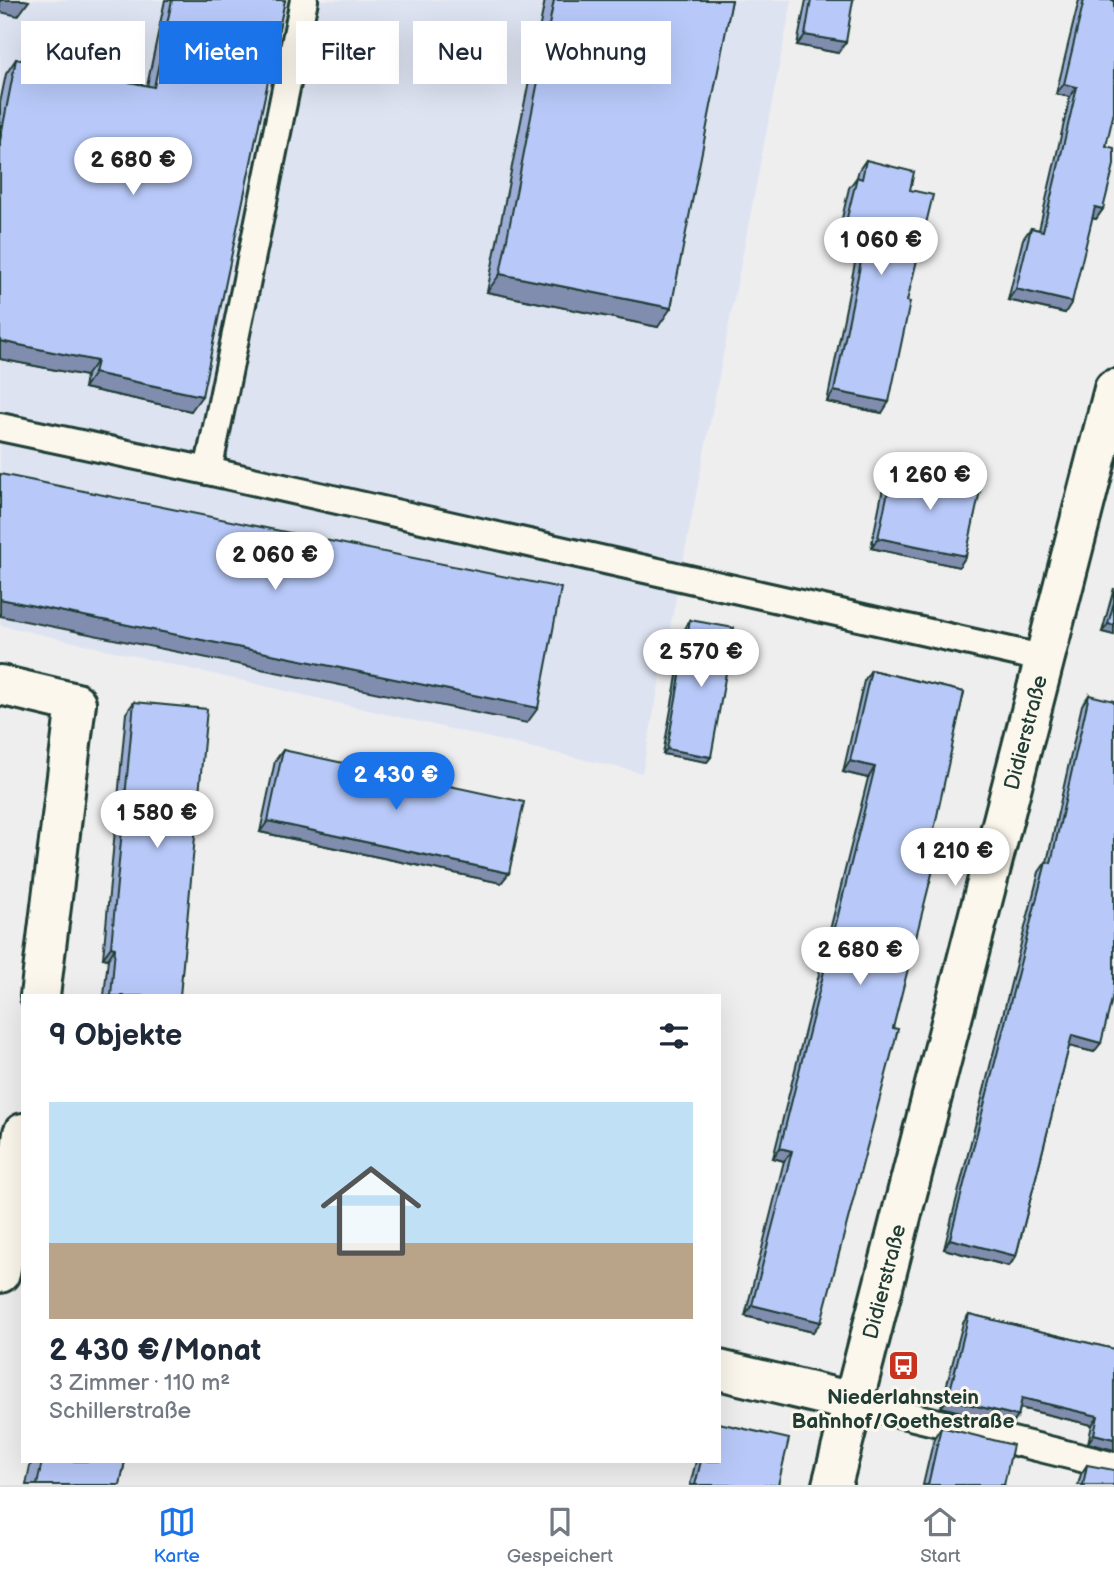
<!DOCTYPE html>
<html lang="de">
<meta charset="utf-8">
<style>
body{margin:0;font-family:"Balsamiq Sans",sans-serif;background:#f2f2f3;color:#1f2937;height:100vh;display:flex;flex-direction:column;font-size:26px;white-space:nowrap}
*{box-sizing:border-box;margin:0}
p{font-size:23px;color:#747a83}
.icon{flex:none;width:38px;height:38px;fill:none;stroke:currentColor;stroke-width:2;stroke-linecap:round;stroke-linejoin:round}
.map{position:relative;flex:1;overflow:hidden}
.side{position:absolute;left:21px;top:994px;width:700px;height:469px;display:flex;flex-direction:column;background:#fff;border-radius:0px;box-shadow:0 7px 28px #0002}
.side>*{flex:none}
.banner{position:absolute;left:21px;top:21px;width:700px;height:63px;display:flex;gap:14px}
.price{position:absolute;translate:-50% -60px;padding:0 16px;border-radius:24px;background:#fff;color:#222;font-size:23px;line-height:46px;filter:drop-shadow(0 2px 4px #0008)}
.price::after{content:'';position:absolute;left:50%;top:42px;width:21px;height:16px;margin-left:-10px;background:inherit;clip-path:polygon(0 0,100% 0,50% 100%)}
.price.current{background:#1a73e8;color:#fff}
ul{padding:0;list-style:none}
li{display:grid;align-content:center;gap:14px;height:371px;padding:0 28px}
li+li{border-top:2px solid #e0e1e3}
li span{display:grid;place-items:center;height:217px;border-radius:0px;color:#555}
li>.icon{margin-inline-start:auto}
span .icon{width:126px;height:126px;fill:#fffc;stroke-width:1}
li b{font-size:30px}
h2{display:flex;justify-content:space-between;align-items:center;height:84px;padding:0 28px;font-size:30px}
.tag{padding:0 24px;border-radius:0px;background:#fff;box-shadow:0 7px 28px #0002;font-size:24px;line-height:63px}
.tag.current{background:#1a73e8;color:#fff}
.menu{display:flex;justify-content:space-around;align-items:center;height:98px;border-top:2px solid #e0e1e3;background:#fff;font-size:19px;color:#747a83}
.menu a{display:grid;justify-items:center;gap:4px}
.menu .current{color:#1a73e8}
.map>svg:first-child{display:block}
.built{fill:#dee3f2}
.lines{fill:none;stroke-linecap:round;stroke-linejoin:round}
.lane-casing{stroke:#1f3d34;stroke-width:32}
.street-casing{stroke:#1f3d34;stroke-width:44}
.secondary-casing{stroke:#1f3d34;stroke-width:44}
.lane{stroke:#fbf7ec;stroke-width:26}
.street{stroke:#fbf7ec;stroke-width:38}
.secondary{stroke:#fbf7ec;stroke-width:38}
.wall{fill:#9eadd6;stroke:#1f3d34;stroke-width:2}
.shaded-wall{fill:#818dae;stroke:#1f3d34;stroke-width:2}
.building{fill:#b8c9f9;stroke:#1f3d34;stroke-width:2}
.labels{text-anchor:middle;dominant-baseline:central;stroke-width:6;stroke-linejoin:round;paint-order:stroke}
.street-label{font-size:21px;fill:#1f3d34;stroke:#fbf7ec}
.poi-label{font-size:21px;font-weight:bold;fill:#1f3d34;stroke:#fbf7ec}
</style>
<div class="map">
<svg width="1114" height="1485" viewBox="0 0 1114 1485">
<rect width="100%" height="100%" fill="#eeeeef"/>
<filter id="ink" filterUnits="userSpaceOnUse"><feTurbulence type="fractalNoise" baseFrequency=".0143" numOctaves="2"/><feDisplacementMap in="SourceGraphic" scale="14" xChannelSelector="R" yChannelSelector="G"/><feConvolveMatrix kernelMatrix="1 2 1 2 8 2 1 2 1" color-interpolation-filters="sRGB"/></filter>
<g filter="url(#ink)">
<polygon class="built" points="0,0 792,0 642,773 0,625"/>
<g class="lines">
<defs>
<g id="lane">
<polyline points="0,427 208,471 1046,659"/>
<polyline points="208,471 304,0"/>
<polyline points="853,1402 1114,1466"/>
</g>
<g id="street">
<polyline points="0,685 76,703 40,996"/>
<polyline points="0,1273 14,1200 23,1133"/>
<polyline points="719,1370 853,1402"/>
</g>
<g id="secondary">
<path id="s1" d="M832,1485L1114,389"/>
</g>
</defs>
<use href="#lane" class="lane-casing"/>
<use href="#street" class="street-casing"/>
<use href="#secondary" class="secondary-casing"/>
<use href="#lane" class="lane"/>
<use href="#street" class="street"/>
<use href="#secondary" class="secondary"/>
</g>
<g class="wall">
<polygon points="165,0 285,0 191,411 84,388 86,376 0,359 0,103 6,74 16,59 147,86"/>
<polygon points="545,0 732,0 658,327 487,292"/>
<polygon points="806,0 853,0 838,53 797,45"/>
<polygon points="1079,0 1114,0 1103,209 1096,219 1092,218 1065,313 1008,300 1023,239 1031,228 1039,230 1070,97 1056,94"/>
<polygon points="866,160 910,190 907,301 882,413 827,402 856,258 834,253 849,188 857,177 859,170"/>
<polygon points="893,468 966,556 959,567 871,548 885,478"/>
<polygon points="1114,588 1114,635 1102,632"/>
<polygon points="690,620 711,757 707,762 663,754 686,626"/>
<polygon points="871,670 964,692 813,1332 745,1316 784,1161 773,1158 868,778 843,772 864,681"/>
<polygon points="1089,695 1094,1052 1069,1046 1016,1256 1009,1266 944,1249 1039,872 1046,862 1047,862 1082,705"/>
<polygon points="134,702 180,996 104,996 108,959 103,958 126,713"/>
<polygon points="283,750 509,873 501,883 260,832 275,761"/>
<polygon points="969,1314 1114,1349 1114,1450 1088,1443 1092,1425 1020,1408 1018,1416 1012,1425 941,1407 963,1323"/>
<polygon points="941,1427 1004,1485 923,1485 934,1438"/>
<polygon points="33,1461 125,1461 120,1485 26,1485 30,1466"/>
<polygon points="696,1461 719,1461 778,1485 690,1485"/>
<polygon points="1087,1465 1114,1485 1078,1485 1081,1474"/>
</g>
<g class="shaded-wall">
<polygon points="0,0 24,0 29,1 18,16 0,12"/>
<polygon points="805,35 846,42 838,53 797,45"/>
<polygon points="1064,84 1077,87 1070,97 1056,94"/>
<polygon points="1095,207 1103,209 1096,219 1087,217"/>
<polygon points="841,242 864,247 856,258 834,253"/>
<polygon points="500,274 671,308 658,327 487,292"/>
<polygon points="1016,289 1072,302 1065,313 1008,300"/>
<polygon points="0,341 97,361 86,376 0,359"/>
<polygon points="94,373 202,396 191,411 84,388"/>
<polygon points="834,391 889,402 882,413 827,402"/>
<polygon points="878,538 966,556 959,567 871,548"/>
<polygon points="0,599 538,708 527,723 0,616"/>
<polygon points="1108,624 1114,625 1114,635 1102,632"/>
<polygon points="667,749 711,757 707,762 663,754"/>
<polygon points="850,761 875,767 868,778 843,772"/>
<polygon points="268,821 509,873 501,883 260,832"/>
<polygon points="111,947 115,948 108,959 103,958"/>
<polygon points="1072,1035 1101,1043 1094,1052 1065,1045"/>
<polygon points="780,1148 792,1151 784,1161 773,1158"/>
<polygon points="950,1239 1016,1256 1009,1266 944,1249"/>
<polygon points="752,1305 821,1322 813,1332 745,1316"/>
<polygon points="1022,1398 1098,1416 1092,1425 1016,1407"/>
<polygon points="948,1399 1018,1416 1012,1425 941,1407"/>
<polygon points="1094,1434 1114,1439 1114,1450 1088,1443"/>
</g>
<g class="building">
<polygon points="172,0 285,0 202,396 94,373 97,361 0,341 0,141 16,59 154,87"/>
<polygon points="554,0 732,0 671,308 500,274"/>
<polygon points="811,0 853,0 846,42 805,35"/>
<polygon points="1084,0 1114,0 1114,112 1106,146 1114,148 1114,165 1103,209 1095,207 1072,302 1016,289 1031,228 1043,231 1077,87 1064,84"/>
<polygon points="866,160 914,172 910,190 933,195 907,301 910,302 889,402 834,391 864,247 841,242 857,177 862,179"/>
<polygon points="893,468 981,486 966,556 878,538"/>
<polygon points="0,474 561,588 538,708 0,599"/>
<polygon points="1114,602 1114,625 1108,624"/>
<polygon points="690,620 734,628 711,757 667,749"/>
<polygon points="871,670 964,692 930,848 938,850 893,1028 898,1029 821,1322 752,1305 792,1151 780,1148 875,767 850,761"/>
<polygon points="1089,695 1114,701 1114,991 1101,1043 1072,1035 1016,1256 950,1239 1046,862 1051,863"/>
<polygon points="134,702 207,709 180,996 111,996 115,948 111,947"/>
<polygon points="283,750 524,802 509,873 268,821"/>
<polygon points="969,1314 1114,1349 1114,1439 1094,1434 1098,1416 1022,1398 1018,1416 948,1399"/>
<polygon points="719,1423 789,1439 778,1485 695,1485 701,1461 719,1461"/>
<polygon points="941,1427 1013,1445 1004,1485 928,1485"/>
<polygon points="42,1461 125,1461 120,1485 37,1485"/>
<polygon points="1087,1465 1114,1470 1114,1485 1083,1485"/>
</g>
</g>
<defs>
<symbol id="bus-square" viewBox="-11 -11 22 22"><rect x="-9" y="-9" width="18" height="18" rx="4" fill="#c8321e" stroke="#fbf7ec"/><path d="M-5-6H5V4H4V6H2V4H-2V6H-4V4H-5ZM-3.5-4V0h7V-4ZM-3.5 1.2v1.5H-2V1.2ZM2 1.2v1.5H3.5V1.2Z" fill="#fff"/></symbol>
</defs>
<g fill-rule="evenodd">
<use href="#bus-square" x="886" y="1348" width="35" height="35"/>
</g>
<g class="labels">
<g class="street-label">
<text stroke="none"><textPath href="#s1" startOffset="777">Didierstraße</textPath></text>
<text stroke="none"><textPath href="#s1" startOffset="210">Didierstraße</textPath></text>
</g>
<g class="poi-label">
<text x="903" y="1397">Niederlahnstein<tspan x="903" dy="24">Bahnhof/Goethestraße</tspan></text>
</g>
</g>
</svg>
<b class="price" style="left:133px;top:197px">2 680 €</b>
<b class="price" style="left:881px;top:277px">1 060 €</b>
<b class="price" style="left:930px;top:512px">1 260 €</b>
<b class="price" style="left:275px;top:592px">2 060 €</b>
<b class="price" style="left:701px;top:689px">2 570 €</b>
<b class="price current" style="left:396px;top:812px">2 430 €</b>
<b class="price" style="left:157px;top:850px">1 580 €</b>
<b class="price" style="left:955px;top:888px">1 210 €</b>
<b class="price" style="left:860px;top:987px">2 680 €</b>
<div class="banner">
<a class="tag">Kaufen</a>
<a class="tag current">Mieten</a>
<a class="tag">Filter</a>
<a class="tag">Neu</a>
<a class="tag">Wohnung</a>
</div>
<section class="side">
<h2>9 Objekte<svg class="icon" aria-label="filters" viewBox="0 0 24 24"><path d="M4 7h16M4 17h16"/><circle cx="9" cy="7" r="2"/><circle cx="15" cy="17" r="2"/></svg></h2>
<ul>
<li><span style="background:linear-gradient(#bfe0f5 65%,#b9a48a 0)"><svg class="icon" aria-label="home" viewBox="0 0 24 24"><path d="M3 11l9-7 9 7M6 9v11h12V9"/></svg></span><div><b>2 430 €/Monat</b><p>3 Zimmer · 110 m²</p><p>Schillerstraße</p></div></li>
</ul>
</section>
</div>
<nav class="menu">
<a class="current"><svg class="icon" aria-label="map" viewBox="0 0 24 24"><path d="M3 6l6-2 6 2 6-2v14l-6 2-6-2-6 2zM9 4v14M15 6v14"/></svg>Karte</a>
<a><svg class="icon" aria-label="saved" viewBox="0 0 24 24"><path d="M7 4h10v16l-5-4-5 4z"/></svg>Gespeichert</a>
<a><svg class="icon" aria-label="home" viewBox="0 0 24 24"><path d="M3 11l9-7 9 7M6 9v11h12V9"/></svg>Start</a>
</nav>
